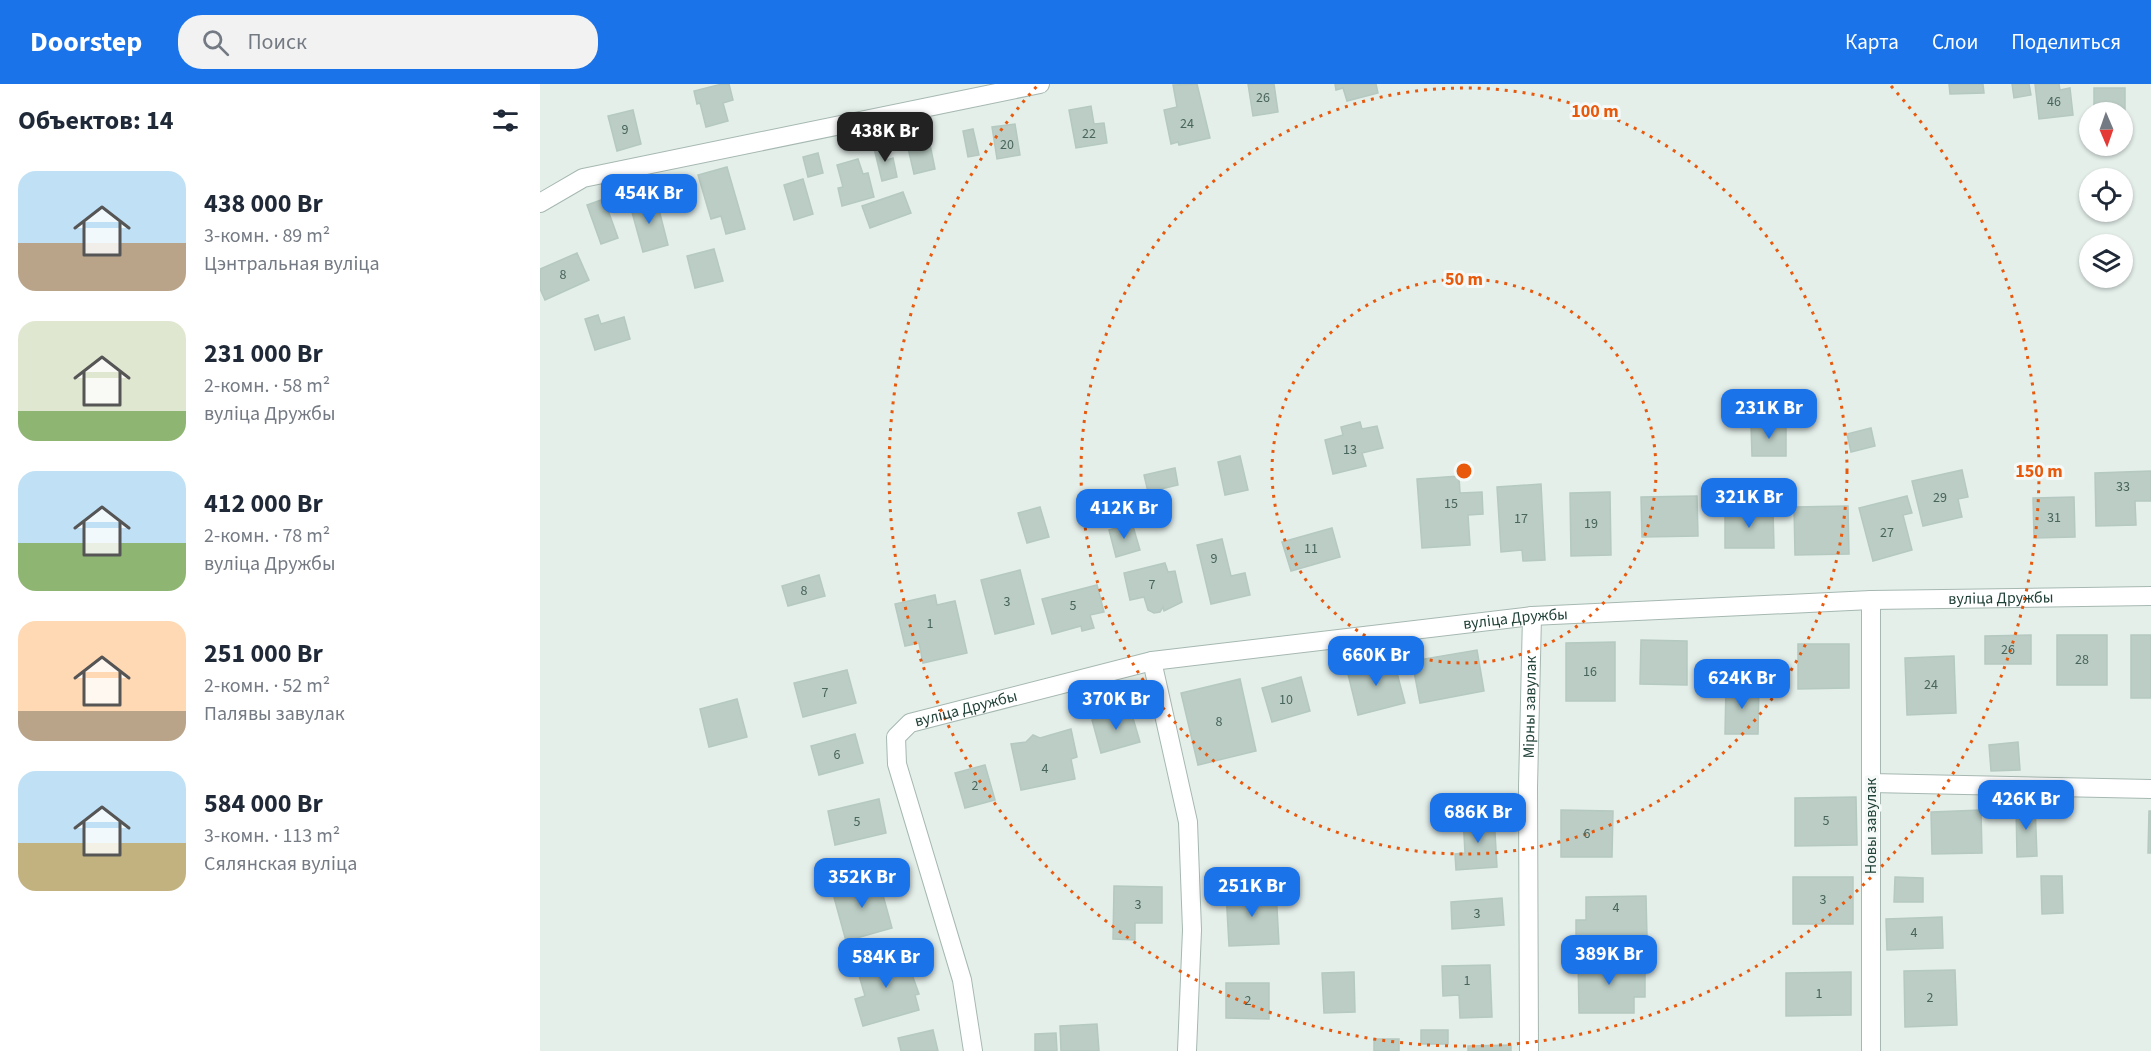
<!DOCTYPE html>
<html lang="ru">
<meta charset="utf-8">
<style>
body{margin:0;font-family:"Source Sans 3",sans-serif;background:#f2f2f3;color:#1f2937;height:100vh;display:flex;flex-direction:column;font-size:22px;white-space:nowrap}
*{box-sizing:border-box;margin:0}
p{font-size:20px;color:#747a83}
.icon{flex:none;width:33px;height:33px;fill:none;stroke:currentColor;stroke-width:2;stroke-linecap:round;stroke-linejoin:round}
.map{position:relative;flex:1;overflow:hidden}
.sheet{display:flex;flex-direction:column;background:#fff;width:540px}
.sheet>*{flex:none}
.needle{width:39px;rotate:178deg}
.fabs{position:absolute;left:1539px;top:18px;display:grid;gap:12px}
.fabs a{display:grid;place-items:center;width:54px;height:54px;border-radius:50%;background:#fff;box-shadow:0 2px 4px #0004;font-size:30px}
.price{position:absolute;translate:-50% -51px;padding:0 14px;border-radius:12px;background:#1a73e8;color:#fff;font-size:20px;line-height:39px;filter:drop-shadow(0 2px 3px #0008)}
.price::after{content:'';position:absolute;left:50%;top:36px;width:18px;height:14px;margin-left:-9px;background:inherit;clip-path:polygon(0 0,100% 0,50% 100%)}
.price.on{background:#222;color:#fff}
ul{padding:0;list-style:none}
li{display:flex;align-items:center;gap:18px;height:150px;padding:0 18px}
li span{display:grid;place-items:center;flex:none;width:168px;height:120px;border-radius:18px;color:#555}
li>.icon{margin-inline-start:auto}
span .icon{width:72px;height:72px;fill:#fffc;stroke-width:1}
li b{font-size:26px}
h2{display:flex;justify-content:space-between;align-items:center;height:72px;padding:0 18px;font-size:26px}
header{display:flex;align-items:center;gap:36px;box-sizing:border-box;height:84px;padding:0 30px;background:#1a73e8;color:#fff}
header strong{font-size:28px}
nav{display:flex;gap:33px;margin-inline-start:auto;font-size:21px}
.search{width:420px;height:54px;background:#f2f2f3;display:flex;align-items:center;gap:15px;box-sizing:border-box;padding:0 21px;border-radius:24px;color:#747a83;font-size:22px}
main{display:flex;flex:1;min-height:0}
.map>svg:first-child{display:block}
.building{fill:#bbcdc5;stroke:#b5c9c1;stroke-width:1.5}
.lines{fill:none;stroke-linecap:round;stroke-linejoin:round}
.street-casing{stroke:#a6b8b1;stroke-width:20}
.street{stroke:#fff;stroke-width:18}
.ring{fill:none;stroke:#e8590c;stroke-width:3;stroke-dasharray:3 6}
.labels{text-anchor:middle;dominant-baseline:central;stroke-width:6;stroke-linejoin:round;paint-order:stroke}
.number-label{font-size:14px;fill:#48655c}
.street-label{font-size:16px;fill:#214239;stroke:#f5faf8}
.centre{fill:#e8590c;stroke:#f5faf8;stroke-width:3}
.ring-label{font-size:18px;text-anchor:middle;font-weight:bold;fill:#e8590c;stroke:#f5faf8;stroke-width:6;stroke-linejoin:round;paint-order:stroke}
</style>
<header>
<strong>Doorstep</strong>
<div class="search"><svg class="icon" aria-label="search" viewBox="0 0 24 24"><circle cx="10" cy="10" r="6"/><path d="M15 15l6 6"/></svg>Поиск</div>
<nav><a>Карта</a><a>Слои</a><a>Поделиться</a></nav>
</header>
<main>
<section class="sheet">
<h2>Объектов: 14<svg class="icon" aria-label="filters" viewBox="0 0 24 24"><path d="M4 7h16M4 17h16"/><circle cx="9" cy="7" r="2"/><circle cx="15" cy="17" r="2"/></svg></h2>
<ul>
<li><span style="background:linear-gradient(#bfe0f5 60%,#b9a48a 0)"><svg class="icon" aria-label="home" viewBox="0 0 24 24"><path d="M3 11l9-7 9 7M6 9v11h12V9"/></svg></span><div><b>438 000 Br</b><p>3-комн. · 89 m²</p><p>Цэнтральная вуліца</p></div></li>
<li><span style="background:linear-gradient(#dfe7d0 75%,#8fb573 0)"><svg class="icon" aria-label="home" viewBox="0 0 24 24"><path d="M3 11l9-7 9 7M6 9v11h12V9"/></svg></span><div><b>231 000 Br</b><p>2-комн. · 58 m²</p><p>вуліца Дружбы</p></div></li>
<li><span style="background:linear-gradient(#bfe0f5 60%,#8fb573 0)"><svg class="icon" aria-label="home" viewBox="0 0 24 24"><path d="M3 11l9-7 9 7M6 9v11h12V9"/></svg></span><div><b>412 000 Br</b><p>2-комн. · 78 m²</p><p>вуліца Дружбы</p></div></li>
<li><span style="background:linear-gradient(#ffd9b3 75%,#b9a48a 0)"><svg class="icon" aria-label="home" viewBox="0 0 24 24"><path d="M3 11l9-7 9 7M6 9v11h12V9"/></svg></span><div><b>251 000 Br</b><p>2-комн. · 52 m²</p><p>Палявы завулак</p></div></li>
<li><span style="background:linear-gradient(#bfe0f5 60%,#c2b280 0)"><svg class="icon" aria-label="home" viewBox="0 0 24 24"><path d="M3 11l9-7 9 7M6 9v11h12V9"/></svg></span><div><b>584 000 Br</b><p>3-комн. · 113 m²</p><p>Сялянская вуліца</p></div></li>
</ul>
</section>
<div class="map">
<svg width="1611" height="967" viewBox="0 0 1611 967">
<rect width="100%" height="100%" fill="#e4efea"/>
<g class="building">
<polygon points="182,0 189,0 193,16 183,19 188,37 166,43 160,19 157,20 154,7"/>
<polygon points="657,0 670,54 639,61 638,58 631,60 624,26 637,23 633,1"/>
<polygon points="708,0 734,0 738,28 713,32"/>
<polygon points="795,0 836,0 838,9 807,17 803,4 796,6"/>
<polygon points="1409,0 1443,0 1444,9 1410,10"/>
<polygon points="1472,0 1489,0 1491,11 1474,14"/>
<polygon points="1495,0 1519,0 1520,6 1530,4 1533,31 1499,35"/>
<polygon points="1554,4 1585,4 1585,42 1582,42 1582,28 1554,28"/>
<polygon points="551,22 554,40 564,39 567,59 536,64 529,26"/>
<polygon points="93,26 101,60 77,67 68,32"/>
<polygon points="475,40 480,71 457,75 452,43"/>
<polygon points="433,45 439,71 428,73 423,47"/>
<polygon points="388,51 395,85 374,90 366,55"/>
<polygon points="343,58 347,76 353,74 357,93 342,97 333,60"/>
<polygon points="278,69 283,89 268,93 263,73"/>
<polygon points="318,75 323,90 328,89 334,113 302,122 298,104 303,103 297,81"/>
<polygon points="187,83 205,145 186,150 181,132 171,135 158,91"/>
<polygon points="263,95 273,130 254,136 244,101"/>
<polygon points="363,108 371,129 330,144 322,122"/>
<polygon points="116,114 128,161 103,168 90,121"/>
<polygon points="64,115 78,154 61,160 47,121"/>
<polygon points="174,165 183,197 155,204 147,172"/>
<polygon points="37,169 49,196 5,216 0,205 0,185"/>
<polygon points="58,231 61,240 84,233 90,255 55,266 45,235"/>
<polygon points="820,338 822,345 837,342 843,364 822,369 826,382 793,390 785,356 803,351 801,343"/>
<polygon points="1246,340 1246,372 1212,372 1211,341"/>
<polygon points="1331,344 1335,362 1311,368 1307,350"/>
<polygon points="700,372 708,406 685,411 678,378"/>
<polygon points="635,384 638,401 608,408 604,391"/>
<polygon points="1422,386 1428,413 1418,415 1422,433 1383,442 1372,397"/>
<polygon points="1611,387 1611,417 1595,417 1596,441 1556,442 1555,389"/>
<polygon points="919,392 920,409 942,408 943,430 928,431 930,461 882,464 877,395"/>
<polygon points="1001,400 1005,476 983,477 982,466 961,468 957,403"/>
<polygon points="1070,408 1071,471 1031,472 1030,409"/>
<polygon points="1157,412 1158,452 1102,453 1101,413"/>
<polygon points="1367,412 1372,429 1363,431 1372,466 1333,477 1319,424"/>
<polygon points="1534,413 1535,453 1494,454 1493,414"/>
<polygon points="1308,422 1309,470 1255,471 1254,423"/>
<polygon points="500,423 509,453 487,459 478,429"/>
<polygon points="1185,426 1233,426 1234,464 1185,464"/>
<polygon points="592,439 600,466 576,473 569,446"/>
<polygon points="792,444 800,473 751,487 742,458"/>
<polygon points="682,455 691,492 705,489 710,511 671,520 657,461"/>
<polygon points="625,479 628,488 635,487 642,518 624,527 623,523 620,528 614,529 608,526 604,513 590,516 584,489"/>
<polygon points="480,486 494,540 455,550 441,496"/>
<polygon points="279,491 285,512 248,522 242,502"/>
<polygon points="557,501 564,528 550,531 554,544 542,547 541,542 512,550 502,515"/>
<polygon points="395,511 397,521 415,517 427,569 383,579 379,559 365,562 355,520"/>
<polygon points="1491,551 1491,580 1445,580 1445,552"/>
<rect x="1517" y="551" width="50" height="50"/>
<rect x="1591" y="551" width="20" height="63"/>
<polygon points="1101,556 1147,557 1147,601 1100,600"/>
<polygon points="1075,558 1075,617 1026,617 1026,559"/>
<polygon points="1258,560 1309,560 1309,604 1258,605"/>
<polygon points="937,566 944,607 880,619 872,577"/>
<polygon points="1414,572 1416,629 1367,631 1365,574"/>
<polygon points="853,574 865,619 818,631 807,586"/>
<polygon points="307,586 316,619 263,633 254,599"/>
<polygon points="761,593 770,627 732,638 722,604"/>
<polygon points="700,595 716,667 658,681 641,609"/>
<polygon points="1186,601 1219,602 1218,650 1185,650"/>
<polygon points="197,615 207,653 169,663 160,625"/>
<polygon points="590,624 600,658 561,669 552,636"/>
<polygon points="531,645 537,673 531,675 535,695 481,706 471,660 486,658 493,651 500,654"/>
<polygon points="315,650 323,679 279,691 271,662"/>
<polygon points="1478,658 1480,686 1451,687 1449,661"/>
<polygon points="445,681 455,716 425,724 415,689"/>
<polygon points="1316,713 1317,761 1255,762 1255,714"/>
<polygon points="339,715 346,749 295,761 288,727"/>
<polygon points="1495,720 1497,772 1477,773 1476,721"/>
<polygon points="1021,726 1073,727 1072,773 1021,773"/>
<polygon points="1441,726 1442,769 1392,770 1391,728"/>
<polygon points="1609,727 1611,727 1611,769 1608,769"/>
<polygon points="954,731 957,783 916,786 915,770 925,769 923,733"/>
<polygon points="1501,792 1522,792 1523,829 1502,830"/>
<polygon points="338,793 352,844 306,857 292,806"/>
<rect x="1253" y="793" width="60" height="47"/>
<polygon points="1355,793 1383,794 1383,818 1354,818"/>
<polygon points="574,802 622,803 622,839 595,839 595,856 573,855"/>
<polygon points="736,806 739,860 689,862 686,808"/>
<polygon points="1106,812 1107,853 1036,854 1036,836 1046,836 1046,813"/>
<polygon points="962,814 964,841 912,845 911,818"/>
<polygon points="1402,833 1403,864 1347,866 1346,835"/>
<polygon points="364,868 379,910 375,911 379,926 323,942 315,915 325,912 316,881"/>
<polygon points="1038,874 1073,874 1074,882 1105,881 1105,913 1094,913 1094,929 1039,929"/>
<polygon points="950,881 952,933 920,934 919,911 903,912 902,882"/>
<polygon points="1415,886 1417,941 1365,943 1364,887"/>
<polygon points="814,888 815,928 784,929 782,889"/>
<polygon points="1311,888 1311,931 1246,932 1246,889"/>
<polygon points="686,899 729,899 729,935 686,934"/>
<polygon points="557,940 559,967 521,967 520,942"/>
<polygon points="393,946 398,967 361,967 358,954"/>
<rect x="881" y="946" width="27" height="14"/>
<polygon points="516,949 517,967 495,967 495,950"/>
<rect x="834" y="955" width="25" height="12"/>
<polygon points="971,961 971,967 928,967 928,962"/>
</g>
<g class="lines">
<defs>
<g id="street">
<polyline points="0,119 43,94 500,0"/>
<polyline points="1331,516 1331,967"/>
<polyline points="612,577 648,738 652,846 647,967"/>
<polyline points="1331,699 1611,705"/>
<path id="s1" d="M433,967L422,896L357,680L356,653L370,639L612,577L992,532L1331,516L1611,512"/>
<path id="s2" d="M989,967L988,703L992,532"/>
</g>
</defs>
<use href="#street" class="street-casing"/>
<use href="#street" class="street"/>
</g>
<g class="ring">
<circle cx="924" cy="387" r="192"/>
<circle cx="924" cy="387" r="383"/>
<path d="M1351 2A575 575 0 1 1 497 2"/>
</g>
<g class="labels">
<g class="number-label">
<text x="723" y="14">26</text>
<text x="1514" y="18">46</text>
<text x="647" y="40">24</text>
<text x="85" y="46">9</text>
<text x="549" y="50">22</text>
<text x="467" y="61">20</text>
<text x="23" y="191">8</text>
<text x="810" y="366">13</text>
<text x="1583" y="403">33</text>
<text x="1400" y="414">29</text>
<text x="911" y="420">15</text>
<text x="1514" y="434">31</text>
<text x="981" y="435">17</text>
<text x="1051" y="440">19</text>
<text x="1347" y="449">27</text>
<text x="771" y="465">11</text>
<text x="674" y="475">9</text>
<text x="612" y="501">7</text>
<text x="264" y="507">8</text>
<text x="467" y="518">3</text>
<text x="533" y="522">5</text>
<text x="390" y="540">1</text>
<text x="1468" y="566">26</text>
<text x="1542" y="576">28</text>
<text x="1050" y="588">16</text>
<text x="1391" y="601">24</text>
<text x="285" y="609">7</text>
<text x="746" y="616">10</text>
<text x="679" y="638">8</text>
<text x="297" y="671">6</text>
<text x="505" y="685">4</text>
<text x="435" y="702">2</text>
<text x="1286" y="737">5</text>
<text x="317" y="738">5</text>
<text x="1047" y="750">6</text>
<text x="1283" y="816">3</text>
<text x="598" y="821">3</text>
<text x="1076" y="824">4</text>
<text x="937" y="830">3</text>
<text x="1374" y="849">4</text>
<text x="927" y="897">1</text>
<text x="1279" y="910">1</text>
<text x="1390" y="914">2</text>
<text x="708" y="917">2</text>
</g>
<g class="street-label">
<text stroke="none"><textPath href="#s1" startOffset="1446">вуліца Дружбы</textPath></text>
<text stroke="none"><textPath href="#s1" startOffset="960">вуліца Дружбы</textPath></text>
<text stroke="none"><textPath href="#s2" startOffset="344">Мірны завулак</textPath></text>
<text stroke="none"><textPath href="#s1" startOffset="402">вуліца Дружбы</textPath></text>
<text transform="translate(1331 742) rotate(-90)">Новы завулак</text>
</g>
</g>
<circle cx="924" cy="387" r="9" class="centre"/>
<g class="ring-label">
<text x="1055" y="33">100 m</text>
<text x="924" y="201">50 m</text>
<text x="1499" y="393">150 m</text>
</g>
</svg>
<div class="fabs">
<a><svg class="needle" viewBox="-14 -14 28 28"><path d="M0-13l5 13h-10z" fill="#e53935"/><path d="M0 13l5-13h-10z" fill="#747a83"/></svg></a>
<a><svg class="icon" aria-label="locate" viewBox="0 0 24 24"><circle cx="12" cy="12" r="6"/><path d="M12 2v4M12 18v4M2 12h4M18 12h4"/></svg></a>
<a><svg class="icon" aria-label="layers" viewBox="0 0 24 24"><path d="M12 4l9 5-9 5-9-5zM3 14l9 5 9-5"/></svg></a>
</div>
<b class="price on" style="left:345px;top:79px">438K Br</b>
<b class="price" style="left:109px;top:141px">454K Br</b>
<b class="price" style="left:1229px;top:356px">231K Br</b>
<b class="price" style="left:1209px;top:445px">321K Br</b>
<b class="price" style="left:584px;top:456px">412K Br</b>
<b class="price" style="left:836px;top:603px">660K Br</b>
<b class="price" style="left:1202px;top:626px">624K Br</b>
<b class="price" style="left:576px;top:647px">370K Br</b>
<b class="price" style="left:1486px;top:747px">426K Br</b>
<b class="price" style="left:938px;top:760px">686K Br</b>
<b class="price" style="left:322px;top:825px">352K Br</b>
<b class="price" style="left:712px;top:834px">251K Br</b>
<b class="price" style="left:1069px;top:902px">389K Br</b>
<b class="price" style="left:346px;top:905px">584K Br</b>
</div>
</main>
